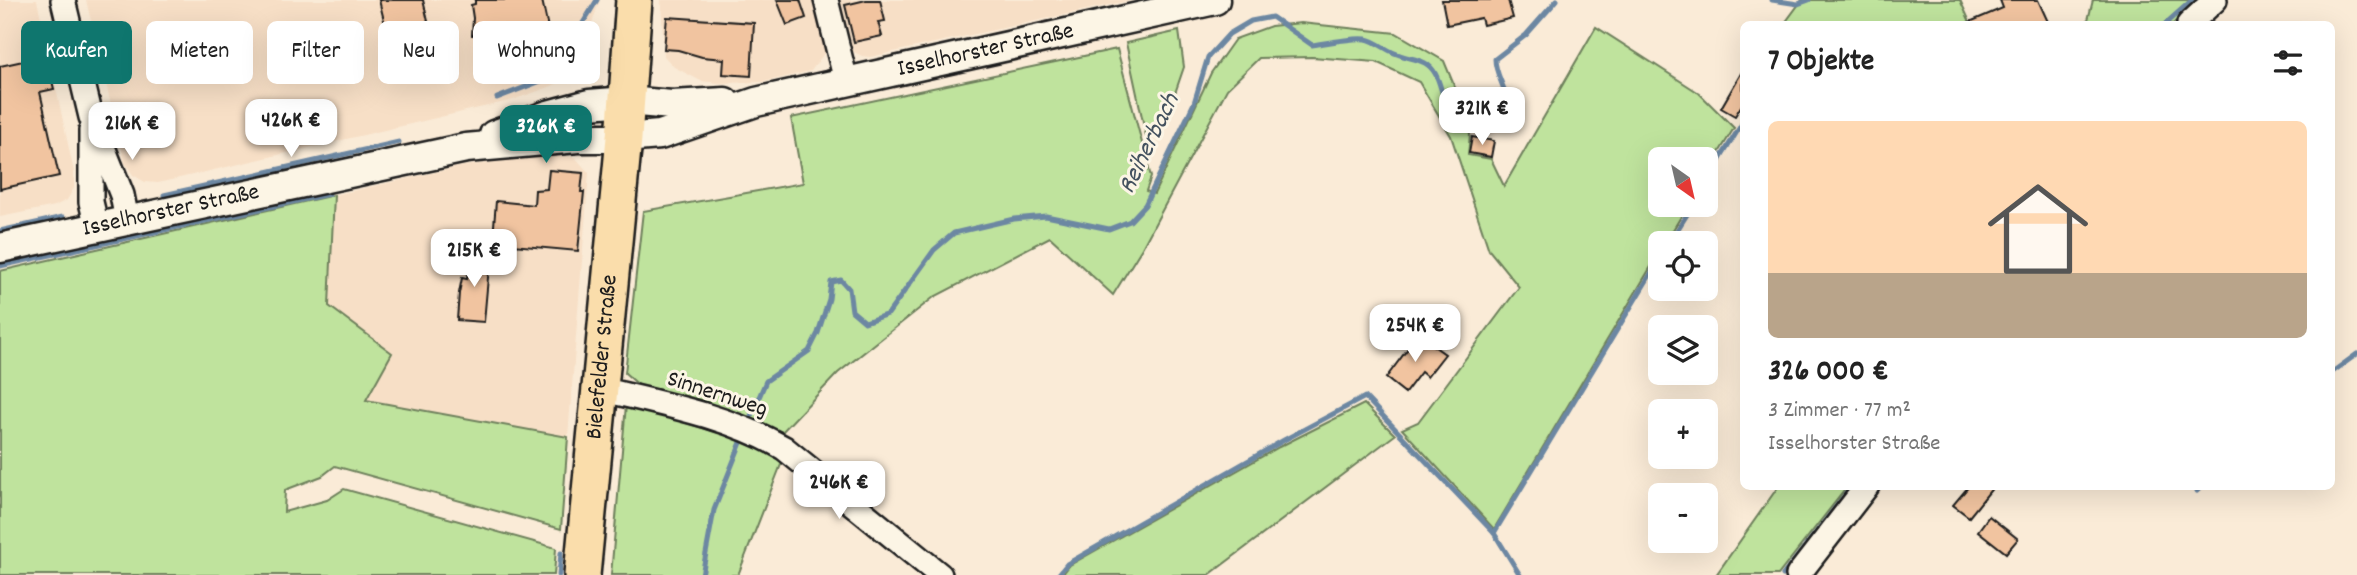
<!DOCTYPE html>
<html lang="de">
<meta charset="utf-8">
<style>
body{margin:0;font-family:Dekko,sans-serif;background:#f2f2f2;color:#222;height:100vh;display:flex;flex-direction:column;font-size:26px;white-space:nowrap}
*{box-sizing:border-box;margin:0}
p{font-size:23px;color:#767676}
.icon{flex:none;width:38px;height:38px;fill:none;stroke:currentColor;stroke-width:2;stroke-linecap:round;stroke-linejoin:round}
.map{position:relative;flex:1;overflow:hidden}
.drawer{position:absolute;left:1740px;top:21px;width:595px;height:469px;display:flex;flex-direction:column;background:#fff;border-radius:10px;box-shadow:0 7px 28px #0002}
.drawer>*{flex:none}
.top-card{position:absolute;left:21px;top:21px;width:665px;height:63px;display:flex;gap:14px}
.needle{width:46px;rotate:146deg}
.controls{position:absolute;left:1648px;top:147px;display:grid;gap:14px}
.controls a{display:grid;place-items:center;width:70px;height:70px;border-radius:10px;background:#fff;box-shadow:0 7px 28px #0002;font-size:35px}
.price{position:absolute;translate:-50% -60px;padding:0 16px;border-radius:14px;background:#fff;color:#222;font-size:23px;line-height:46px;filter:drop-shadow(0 2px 4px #0008)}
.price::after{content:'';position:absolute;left:50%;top:42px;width:21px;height:16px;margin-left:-10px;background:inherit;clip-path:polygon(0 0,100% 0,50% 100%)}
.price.on{background:#0f766e;color:#fff}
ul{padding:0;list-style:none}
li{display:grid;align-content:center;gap:14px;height:371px;padding:0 28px}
li span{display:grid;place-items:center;height:217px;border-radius:10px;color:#555}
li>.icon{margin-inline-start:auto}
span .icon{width:126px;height:126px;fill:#fffc;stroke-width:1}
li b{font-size:30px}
h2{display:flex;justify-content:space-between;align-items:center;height:84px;padding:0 28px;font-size:30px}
.chip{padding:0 24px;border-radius:10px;background:#fff;box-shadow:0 7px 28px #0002;font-size:24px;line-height:63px}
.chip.on{background:#0f766e;color:#fff}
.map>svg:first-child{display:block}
.built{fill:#f7dfc6}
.green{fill:#bfe39d;stroke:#6e805c;stroke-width:2}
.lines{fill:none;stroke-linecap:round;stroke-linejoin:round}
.stream{stroke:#6c87a2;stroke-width:5}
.building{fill:#f1c4a0;stroke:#1c1c1c;stroke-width:2}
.minor-casing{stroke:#1c1c1c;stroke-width:28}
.tertiary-casing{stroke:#1c1c1c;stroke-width:33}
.primary-casing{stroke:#1c1c1c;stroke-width:40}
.minor{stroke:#fcf5e5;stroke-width:23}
.tertiary{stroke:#fcf5e5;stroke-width:28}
.primary{stroke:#faddab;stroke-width:35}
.labels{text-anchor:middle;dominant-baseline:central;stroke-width:6;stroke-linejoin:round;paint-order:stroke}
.street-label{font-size:24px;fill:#1c1c1c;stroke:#fcf5e5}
.water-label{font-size:26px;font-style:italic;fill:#44525f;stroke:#fcf5e5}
</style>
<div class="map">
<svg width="2357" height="575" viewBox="0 0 2357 575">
<rect width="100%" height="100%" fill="#faebd7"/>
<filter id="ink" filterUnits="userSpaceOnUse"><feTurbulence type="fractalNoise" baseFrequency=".0143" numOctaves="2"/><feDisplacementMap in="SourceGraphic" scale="14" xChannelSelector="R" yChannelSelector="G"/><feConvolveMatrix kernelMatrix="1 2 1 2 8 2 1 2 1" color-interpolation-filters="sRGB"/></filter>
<g filter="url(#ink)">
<g class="built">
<polygon points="0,0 37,0 74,172 74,188 67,200 55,206 0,217"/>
<polygon points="86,0 600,0 574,74 552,86 513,100 158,183 145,182 133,175 125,163"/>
<polygon points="661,0 817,0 828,48 811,71 764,82 719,83 701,81 674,67 664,56"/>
<polygon points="834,0 1132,0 870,57 862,56 854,52 844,41"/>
<polygon points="548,155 575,157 589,173 568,437 366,400 329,306 334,195 463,166"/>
</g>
<g class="green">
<polygon points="1802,0 1960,0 1971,24 1787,24 1785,23"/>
<polygon points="2093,0 2199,0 2173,24 2087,24"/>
<polygon points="1301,23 1396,33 1444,61 1466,114 1470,134 1468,155 1491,159 1504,186 1596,27 1699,93 1734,128 1706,174 1706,159 1661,159 1661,205 1688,205 1665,243 1661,243 1661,250 1494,529 1402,429 1418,422 1519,287 1489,250 1451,136 1419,82 1376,62 1312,57 1259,58 1227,89 1142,248 1113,295 1050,237 934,297 838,373 781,433 760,423 641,387 625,373 643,211 803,183 791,118 1117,49 1151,177 1146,191 1154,194 1211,73 1235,39 1271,26"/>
<polygon points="1179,31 1184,67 1174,96 1148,145 1126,43"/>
<polygon points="334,195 329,306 392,353 366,400 568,437 561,529 335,466 322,476 285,490 284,512 327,500 344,489 556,548 554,575 0,575 0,271"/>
<polygon points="1364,404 1395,435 1209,575 1062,575 1070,565 1279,447"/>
<polygon points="626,405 753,443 782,462 738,575 611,575"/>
<polygon points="1778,487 1847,487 1778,575 1716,575"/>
</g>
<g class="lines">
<g class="stream">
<polyline points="1772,0 1798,4 1809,0"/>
<polyline points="2165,24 2192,0"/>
<polyline points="497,98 541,81 562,69 575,50 580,28 597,0"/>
<polyline points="1706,182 1743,122"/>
<polyline points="164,195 399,142"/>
<polyline points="0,231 63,217"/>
<polyline points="1669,243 1693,205"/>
<polyline points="0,266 329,194"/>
<polyline points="2331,373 2357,354"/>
<path d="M747,425L766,381L809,351L818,333L829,299L831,282L841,280L849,289L852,311L865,322L888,314L934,250L954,233L1014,219L1046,216L1109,229L1130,221L1145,205L1194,103L1208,57L1229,34L1251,21L1272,17L1312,45C1325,43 1354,37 1366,39C1377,41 1388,52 1400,55C1408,58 1418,59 1425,63C1439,71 1439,87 1445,100C1453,117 1480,138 1497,124C1502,120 1506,113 1507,106C1508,89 1495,76 1495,59L1526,35L1557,0"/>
<polyline points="2197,491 2202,486"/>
<polyline points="1494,533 1661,257"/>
<polyline points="559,575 561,553"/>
<polyline points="702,575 714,510 744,435"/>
<polyline points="1058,575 1067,564 1284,440 1365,397 1494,533 1520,575"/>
<polyline points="1783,575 1852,486"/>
</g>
</g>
<g class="building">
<polygon points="379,0 423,0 434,47 393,57"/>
<polygon points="475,0 542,0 548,28 540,30 542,42 514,48 512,36 479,43 477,35 472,35 473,18 471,5 475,4"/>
<polygon points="777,0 800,0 806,18 787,25"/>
<polygon points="866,0 880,0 885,21 878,22 882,36 854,42 845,5"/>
<polygon points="1442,0 1508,0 1513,18 1483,25 1481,18 1447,25"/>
<polygon points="2000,0 2038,0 2049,24 1965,24 2003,8"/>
<polygon points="667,17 754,23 751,76 723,74 724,59 702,57 678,50 664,49"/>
<polygon points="46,56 54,89 40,92 59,176 0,189 0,66"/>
<polygon points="1743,70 1743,103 1735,116 1721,108"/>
<polygon points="1472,137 1494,141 1491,157 1469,153"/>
<polygon points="549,170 583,173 581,192 584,192 578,251 513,245 513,253 492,251 496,201 534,205 535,190 547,189"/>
<polygon points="469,253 490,255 484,322 457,320 459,293 462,278 467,279"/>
<polygon points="1418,335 1445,354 1427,377 1421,372 1405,393 1386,378"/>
<polygon points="1969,486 1994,486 1969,517 1953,505"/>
<polygon points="1989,516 2018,539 2006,553 1978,531"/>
</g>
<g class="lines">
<defs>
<g id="minor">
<polyline points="63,0 91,117 122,195 127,220"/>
<polyline points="826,0 846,81"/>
<polyline points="2189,24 2215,0"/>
<polyline points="91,131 91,202 97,227"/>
<path d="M600,389C663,404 728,416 784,448L940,575"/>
<polyline points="1798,575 1867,486"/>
</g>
<g id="tertiary">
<polyline points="494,135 548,115 589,104 627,101 672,105 725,102"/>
<path id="s1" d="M0,248L466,148L578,138H624L660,135L756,102L1215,0"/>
</g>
<g id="primary">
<path id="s2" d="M582,575L624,138L634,0"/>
</g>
</defs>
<use href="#minor" class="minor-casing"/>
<use href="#tertiary" class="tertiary-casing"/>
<use href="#primary" class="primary-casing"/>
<use href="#minor" class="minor"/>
<use href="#tertiary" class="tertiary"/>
<use href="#primary" class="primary"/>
</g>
</g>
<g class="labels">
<g class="street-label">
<text stroke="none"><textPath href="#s1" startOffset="1008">Isselhorster Straße</textPath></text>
<text stroke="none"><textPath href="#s1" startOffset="175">Isselhorster Straße</textPath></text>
<text stroke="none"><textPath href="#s2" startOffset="219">Bielefelder Straße</textPath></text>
<text transform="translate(717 395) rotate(18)">Sinnernweg</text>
</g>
<g class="water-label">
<text transform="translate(1150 144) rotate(-64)">Reiherbach</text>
</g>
</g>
</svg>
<div class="controls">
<a><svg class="needle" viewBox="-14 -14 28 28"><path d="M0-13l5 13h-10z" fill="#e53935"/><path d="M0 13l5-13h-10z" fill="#767676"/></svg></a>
<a><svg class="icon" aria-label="locate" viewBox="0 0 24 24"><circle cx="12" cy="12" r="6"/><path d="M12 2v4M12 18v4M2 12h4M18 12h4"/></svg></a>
<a><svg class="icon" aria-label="layers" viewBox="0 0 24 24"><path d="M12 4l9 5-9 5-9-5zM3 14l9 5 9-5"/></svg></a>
<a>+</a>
<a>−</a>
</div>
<b class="price" style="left:1482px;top:147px">321K €</b>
<b class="price" style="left:291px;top:159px">426K €</b>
<b class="price" style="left:132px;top:162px">216K €</b>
<b class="price on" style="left:546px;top:165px">326K €</b>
<b class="price" style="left:474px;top:289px">215K €</b>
<b class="price" style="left:1415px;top:364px">254K €</b>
<b class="price" style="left:839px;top:521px">246K €</b>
<div class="top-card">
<a class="chip on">Kaufen</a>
<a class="chip">Mieten</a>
<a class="chip">Filter</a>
<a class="chip">Neu</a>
<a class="chip">Wohnung</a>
</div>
<section class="drawer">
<h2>7 Objekte<svg class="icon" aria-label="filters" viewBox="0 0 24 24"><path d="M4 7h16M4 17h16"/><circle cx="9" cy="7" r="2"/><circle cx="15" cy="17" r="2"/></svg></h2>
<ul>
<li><span style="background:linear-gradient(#ffd9b3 70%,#b9a48a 0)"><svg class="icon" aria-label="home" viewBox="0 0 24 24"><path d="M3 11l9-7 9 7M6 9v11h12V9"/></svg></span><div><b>326 000 €</b><p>3 Zimmer · 77 m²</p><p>Isselhorster Straße</p></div></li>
</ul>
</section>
</div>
